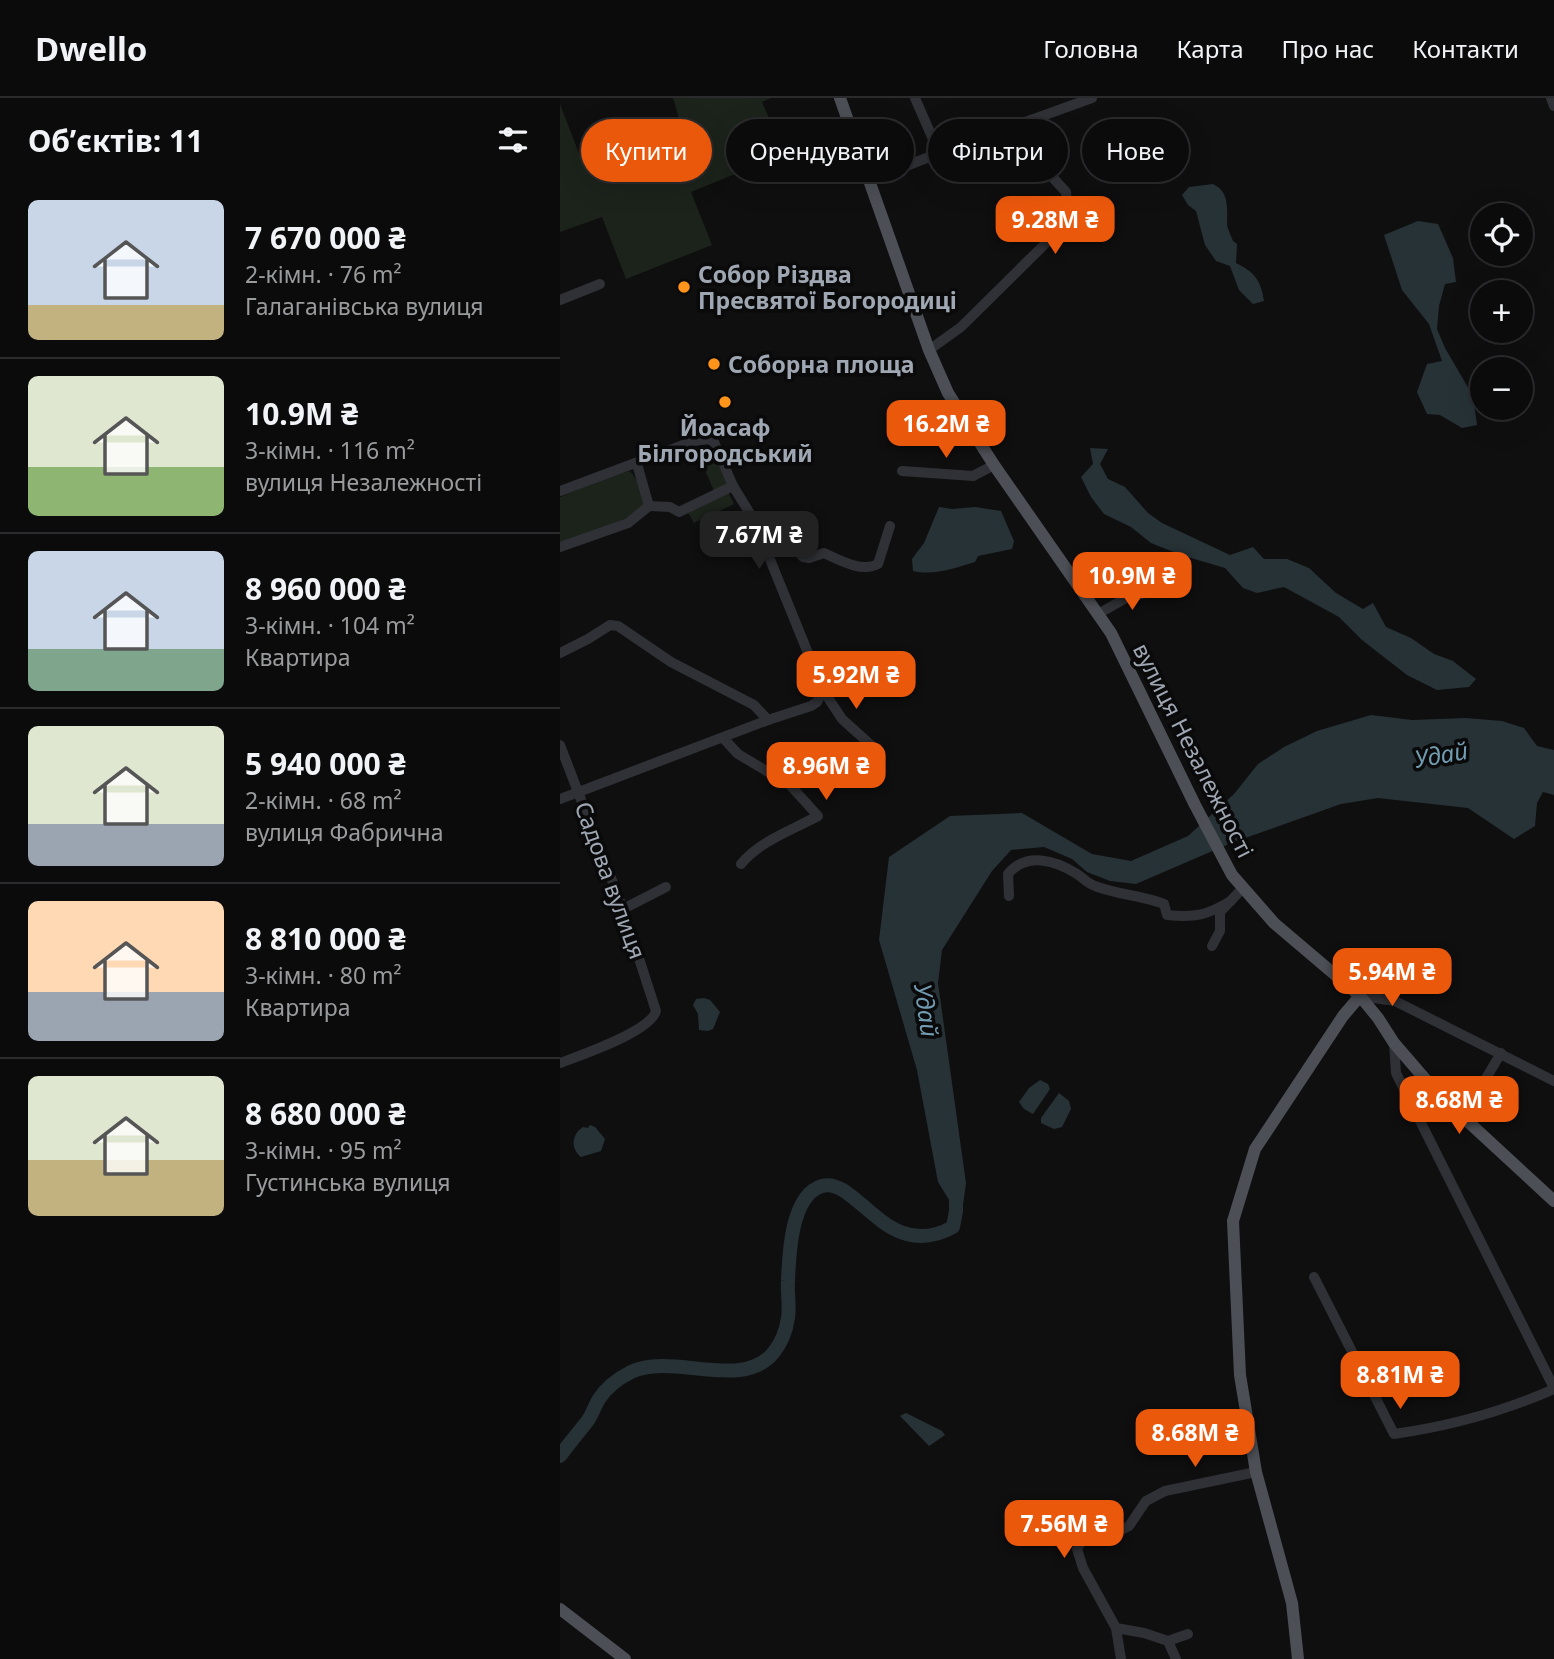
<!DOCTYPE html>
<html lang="uk">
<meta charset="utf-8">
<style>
body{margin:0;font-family:"Noto Sans",sans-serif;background:#141415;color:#f1f3f6;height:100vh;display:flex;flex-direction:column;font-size:26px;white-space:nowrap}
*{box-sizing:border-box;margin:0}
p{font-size:23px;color:#9a9b9d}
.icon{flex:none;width:38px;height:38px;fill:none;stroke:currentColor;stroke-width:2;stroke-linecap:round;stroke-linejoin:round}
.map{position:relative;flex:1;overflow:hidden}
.sheet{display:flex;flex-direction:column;background:#0b0b0c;width:560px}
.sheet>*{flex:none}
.banner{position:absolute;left:21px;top:21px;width:665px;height:63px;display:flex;gap:14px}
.buttons{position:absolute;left:910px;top:105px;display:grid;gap:14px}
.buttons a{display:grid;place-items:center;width:63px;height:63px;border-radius:50%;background:#0b0b0c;box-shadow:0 7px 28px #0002,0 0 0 2px #2b2b2d;font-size:35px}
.price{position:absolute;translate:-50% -60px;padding:0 16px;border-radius:14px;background:#ea580c;color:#fff;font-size:23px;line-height:46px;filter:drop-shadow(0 2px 4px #0008)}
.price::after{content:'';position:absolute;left:50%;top:42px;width:21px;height:16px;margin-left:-10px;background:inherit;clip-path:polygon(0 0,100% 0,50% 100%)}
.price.selected{background:#222;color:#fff}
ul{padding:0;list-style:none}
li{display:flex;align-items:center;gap:21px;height:175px;padding:0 28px}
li+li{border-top:2px solid #2b2b2d}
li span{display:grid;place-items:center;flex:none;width:196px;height:140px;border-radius:10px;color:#555}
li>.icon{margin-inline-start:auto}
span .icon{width:84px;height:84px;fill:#fffc;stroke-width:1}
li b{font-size:30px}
h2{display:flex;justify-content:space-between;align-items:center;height:84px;padding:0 28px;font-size:30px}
.chip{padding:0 24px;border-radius:32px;background:#0b0b0c;box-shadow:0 7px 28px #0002,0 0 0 2px #2b2b2d;font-size:24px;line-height:63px}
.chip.selected{background:#ea580c;color:#fff}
header{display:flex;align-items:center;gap:42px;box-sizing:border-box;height:98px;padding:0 35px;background:#0b0b0c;border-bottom:2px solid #2b2b2d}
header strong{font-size:33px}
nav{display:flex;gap:38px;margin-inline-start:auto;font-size:24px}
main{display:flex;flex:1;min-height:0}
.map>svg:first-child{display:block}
.green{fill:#1b231b}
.water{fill:#273236}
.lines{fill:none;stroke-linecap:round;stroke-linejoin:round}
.river{stroke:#273236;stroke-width:14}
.minor{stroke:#303136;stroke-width:10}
.major{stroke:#4c4f55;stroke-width:12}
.poi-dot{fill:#fe9419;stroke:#0a0a0b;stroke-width:2.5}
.labels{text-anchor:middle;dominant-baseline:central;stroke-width:7;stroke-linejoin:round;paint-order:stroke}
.poi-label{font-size:23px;font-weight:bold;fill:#9fa7b3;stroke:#0a0a0b;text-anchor:start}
.street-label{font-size:23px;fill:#9fa7b3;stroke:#0a0a0b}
.water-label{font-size:24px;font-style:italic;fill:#729cb1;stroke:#0a0a0b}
</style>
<header>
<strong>Dwello</strong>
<nav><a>Головна</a><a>Карта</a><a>Про нас</a><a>Контакти</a></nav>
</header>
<main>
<section class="sheet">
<h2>Об’єктів: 11<svg class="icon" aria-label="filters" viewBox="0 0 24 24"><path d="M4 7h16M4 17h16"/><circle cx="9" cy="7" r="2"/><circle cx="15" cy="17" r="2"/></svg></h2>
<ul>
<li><span style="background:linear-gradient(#c9d6e8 75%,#c2b280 0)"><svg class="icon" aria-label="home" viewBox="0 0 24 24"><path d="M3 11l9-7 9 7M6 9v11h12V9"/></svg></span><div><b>7 670 000 ₴</b><p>2-кімн. · 76 m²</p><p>Галаганівська вулиця</p></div></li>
<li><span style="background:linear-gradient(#dfe7d0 65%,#8fb573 0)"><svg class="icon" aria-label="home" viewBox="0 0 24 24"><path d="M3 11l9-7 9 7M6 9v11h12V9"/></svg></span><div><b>10.9M ₴</b><p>3-кімн. · 116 m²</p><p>вулиця Незалежності</p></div></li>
<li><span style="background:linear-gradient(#c9d6e8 70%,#7fa58c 0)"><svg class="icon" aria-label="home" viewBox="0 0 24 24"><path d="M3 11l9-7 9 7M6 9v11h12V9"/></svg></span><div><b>8 960 000 ₴</b><p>3-кімн. · 104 m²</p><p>Квартира</p></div></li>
<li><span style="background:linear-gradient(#dfe7d0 70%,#9aa5b1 0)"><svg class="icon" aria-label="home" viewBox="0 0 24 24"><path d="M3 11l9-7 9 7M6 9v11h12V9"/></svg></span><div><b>5 940 000 ₴</b><p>2-кімн. · 68 m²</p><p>вулиця Фабрична</p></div></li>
<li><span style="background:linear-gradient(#ffd9b3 65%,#9aa5b1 0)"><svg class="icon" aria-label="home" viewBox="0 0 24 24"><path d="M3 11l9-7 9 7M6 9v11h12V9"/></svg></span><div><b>8 810 000 ₴</b><p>3-кімн. · 80 m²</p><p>Квартира</p></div></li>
<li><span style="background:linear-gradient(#dfe7d0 60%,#c2b280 0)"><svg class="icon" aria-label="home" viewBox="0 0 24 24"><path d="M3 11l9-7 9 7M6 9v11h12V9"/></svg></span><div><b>8 680 000 ₴</b><p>3-кімн. · 95 m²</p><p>Густинська вулиця</p></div></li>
</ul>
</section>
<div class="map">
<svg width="994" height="1561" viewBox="0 0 994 1561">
<rect width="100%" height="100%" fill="#0f0f10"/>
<g class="green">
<polygon points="113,0 211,0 202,4 212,27 208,30 219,58 131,94 152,147 66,181 42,119 0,134 0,6 20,58 119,20"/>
<polygon points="148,351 151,352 168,387 154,393 145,372 139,369"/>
<path d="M70,373C80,385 91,404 77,416L0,445V399L54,377Z"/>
<polygon points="168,394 174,406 134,425 127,413"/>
</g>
<g class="water">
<path d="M653,86C670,94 667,111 667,127C668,132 671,138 673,143L677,146L676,165C695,174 701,183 704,203L693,206L679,192L670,168L656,163L645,147L636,113L628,107L622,97L629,89Z"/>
<polygon points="858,123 878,126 893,160 896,184 885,186 879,208 877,231 885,250 913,298 917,327 902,330 880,317 867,316 857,294 867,266 882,263 869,226 842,192 824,137"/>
<polygon points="530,350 548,351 540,366 548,381 565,389 588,415 602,425 670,457 693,449 704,461 727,461 749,470 776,495 803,511 813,505 826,529 851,540 874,556 893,563 916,581 909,589 877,592 847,577 802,542 779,519 724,489 697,495 683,490 665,470 621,457 591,445 571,429 544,416 531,399 521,379 533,366"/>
<path d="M379,409L392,411L415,409L441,413L454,443L452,451L418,458L415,464C395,470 374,478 353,473L352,461L364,445Z"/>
<polygon points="811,617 852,622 906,620 942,623 964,630 977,648 994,652 994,697 983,694 977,705 975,728 954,741 908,710 818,700 781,706 671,745 576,786 550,783 527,774 512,761 484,749 451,752 432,773 382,852 378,885 406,1085 402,1114 396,1113 378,1084 357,972 319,842 329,759 390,718 462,715 532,756 571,763 628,738 674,696 698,666 724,649 757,633"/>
<polygon points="144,900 150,902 160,914 153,931 148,933 139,932 138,916 133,907 136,901"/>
<polygon points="480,982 488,986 490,991 473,1016 464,1011 459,1004 469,990"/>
<polygon points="499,995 509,1003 511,1011 502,1029 494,1031 481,1025 481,1020"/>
<path d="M30,1027L35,1029L45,1041L41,1053L21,1059C10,1050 12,1036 23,1029L28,1030Z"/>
<polygon points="346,1315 382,1333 385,1337 369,1348 340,1318"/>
</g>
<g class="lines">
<path class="river" d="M0,1358C8,1347 17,1336 26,1325C32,1318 34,1309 39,1301C46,1290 59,1280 71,1274C113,1254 183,1294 214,1254C222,1244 226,1233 228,1220C230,1208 227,1195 228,1183C229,1156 231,1097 262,1088C297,1078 327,1166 393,1129L396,1113V1094"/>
<g class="minor">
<polyline points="355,0 379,55"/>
<polyline points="991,0 994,8"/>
<polyline points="311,82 379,55 532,0"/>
<polyline points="0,202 40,186"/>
<polyline points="369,252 401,229 486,145 503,127 508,116 506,94 483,69 452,49"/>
<polyline points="342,373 413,378 434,367"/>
<polyline points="0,393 134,343 149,341 154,344 173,388 194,422 263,592 282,621 313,649"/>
<polyline points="89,408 110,409 119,414 173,388"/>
<path d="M195,422L219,435L243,459L249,460L264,455C279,462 302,475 318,466L330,428"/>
<polyline points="0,449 68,425 89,408 77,366"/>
<polyline points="538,516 566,500 598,492"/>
<polyline points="0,555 28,541 50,527 58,528 111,564 194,607 208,622"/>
<path d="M164,641L178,656L230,687L258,718C232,732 200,743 181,766"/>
<path d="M0,647L63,811L96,913C90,934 21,957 0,965"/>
<polyline points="0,701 208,622 251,608 257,604 263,592"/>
<path d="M449,798L448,776C466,754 495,762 517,776C523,780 528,786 535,788C558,797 581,797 604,806L607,817C636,820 647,817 671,803"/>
<polyline points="63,811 106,789"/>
<polyline points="652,848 660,833 660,814 682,791"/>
<polyline points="800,898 835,903 994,983"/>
<polyline points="834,945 836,975 994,1290"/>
<polyline points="903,1019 941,955"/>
<path d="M754,1179L834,1336C890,1328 942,1314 994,1291"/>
<polyline points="556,1530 584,1535 608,1543 628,1536"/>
<polyline points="608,1543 616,1561"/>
<polyline points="561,1561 556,1530 523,1470 517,1451 522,1442 555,1435 569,1428 586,1403 605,1393 696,1374"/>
</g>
<g class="major">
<polyline points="280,0 369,252 388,295 434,367 551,535 635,707 672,777 714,825 800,898 818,920 834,945 878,996 994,1103"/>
<polyline points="0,1511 65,1561"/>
<polyline points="738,1561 732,1505 696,1374 680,1277 673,1123 695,1051 783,918 800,898"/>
</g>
</g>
<g class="poi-dot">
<circle cx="124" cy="189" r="7"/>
<circle cx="154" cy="266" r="7"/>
<circle cx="165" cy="304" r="7"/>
</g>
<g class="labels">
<g class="poi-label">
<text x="138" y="176">Собор Різдва<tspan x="138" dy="26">Пресвятої Богородиці</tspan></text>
<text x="168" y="266">Соборна площа</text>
<text x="165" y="329" text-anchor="middle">Йоасаф<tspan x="165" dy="26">Білгородський</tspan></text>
</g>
<g class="street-label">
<text transform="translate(634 652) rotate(63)">вулиця Незалежності</text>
<text transform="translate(51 782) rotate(70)">Садова вулиця</text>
</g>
<g class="water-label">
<text transform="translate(881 656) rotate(-10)">Удай</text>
<text transform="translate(367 912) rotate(82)">Удай</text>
</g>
</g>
</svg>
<div class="buttons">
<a><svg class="icon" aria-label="locate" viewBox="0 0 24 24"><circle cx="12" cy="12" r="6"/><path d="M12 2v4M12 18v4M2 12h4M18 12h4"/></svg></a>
<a>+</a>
<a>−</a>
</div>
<b class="price" style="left:495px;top:158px">9.28M ₴</b>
<b class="price" style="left:386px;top:362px">16.2M ₴</b>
<b class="price selected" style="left:199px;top:473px">7.67M ₴</b>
<b class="price" style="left:572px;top:514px">10.9M ₴</b>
<b class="price" style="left:296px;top:613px">5.92M ₴</b>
<b class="price" style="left:266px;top:704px">8.96M ₴</b>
<b class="price" style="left:832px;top:910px">5.94M ₴</b>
<b class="price" style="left:899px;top:1038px">8.68M ₴</b>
<b class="price" style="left:840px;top:1313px">8.81M ₴</b>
<b class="price" style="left:635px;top:1371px">8.68M ₴</b>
<b class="price" style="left:504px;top:1462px">7.56M ₴</b>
<div class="banner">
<a class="chip selected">Купити</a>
<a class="chip">Орендувати</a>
<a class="chip">Фільтри</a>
<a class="chip">Нове</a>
</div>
</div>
</main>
